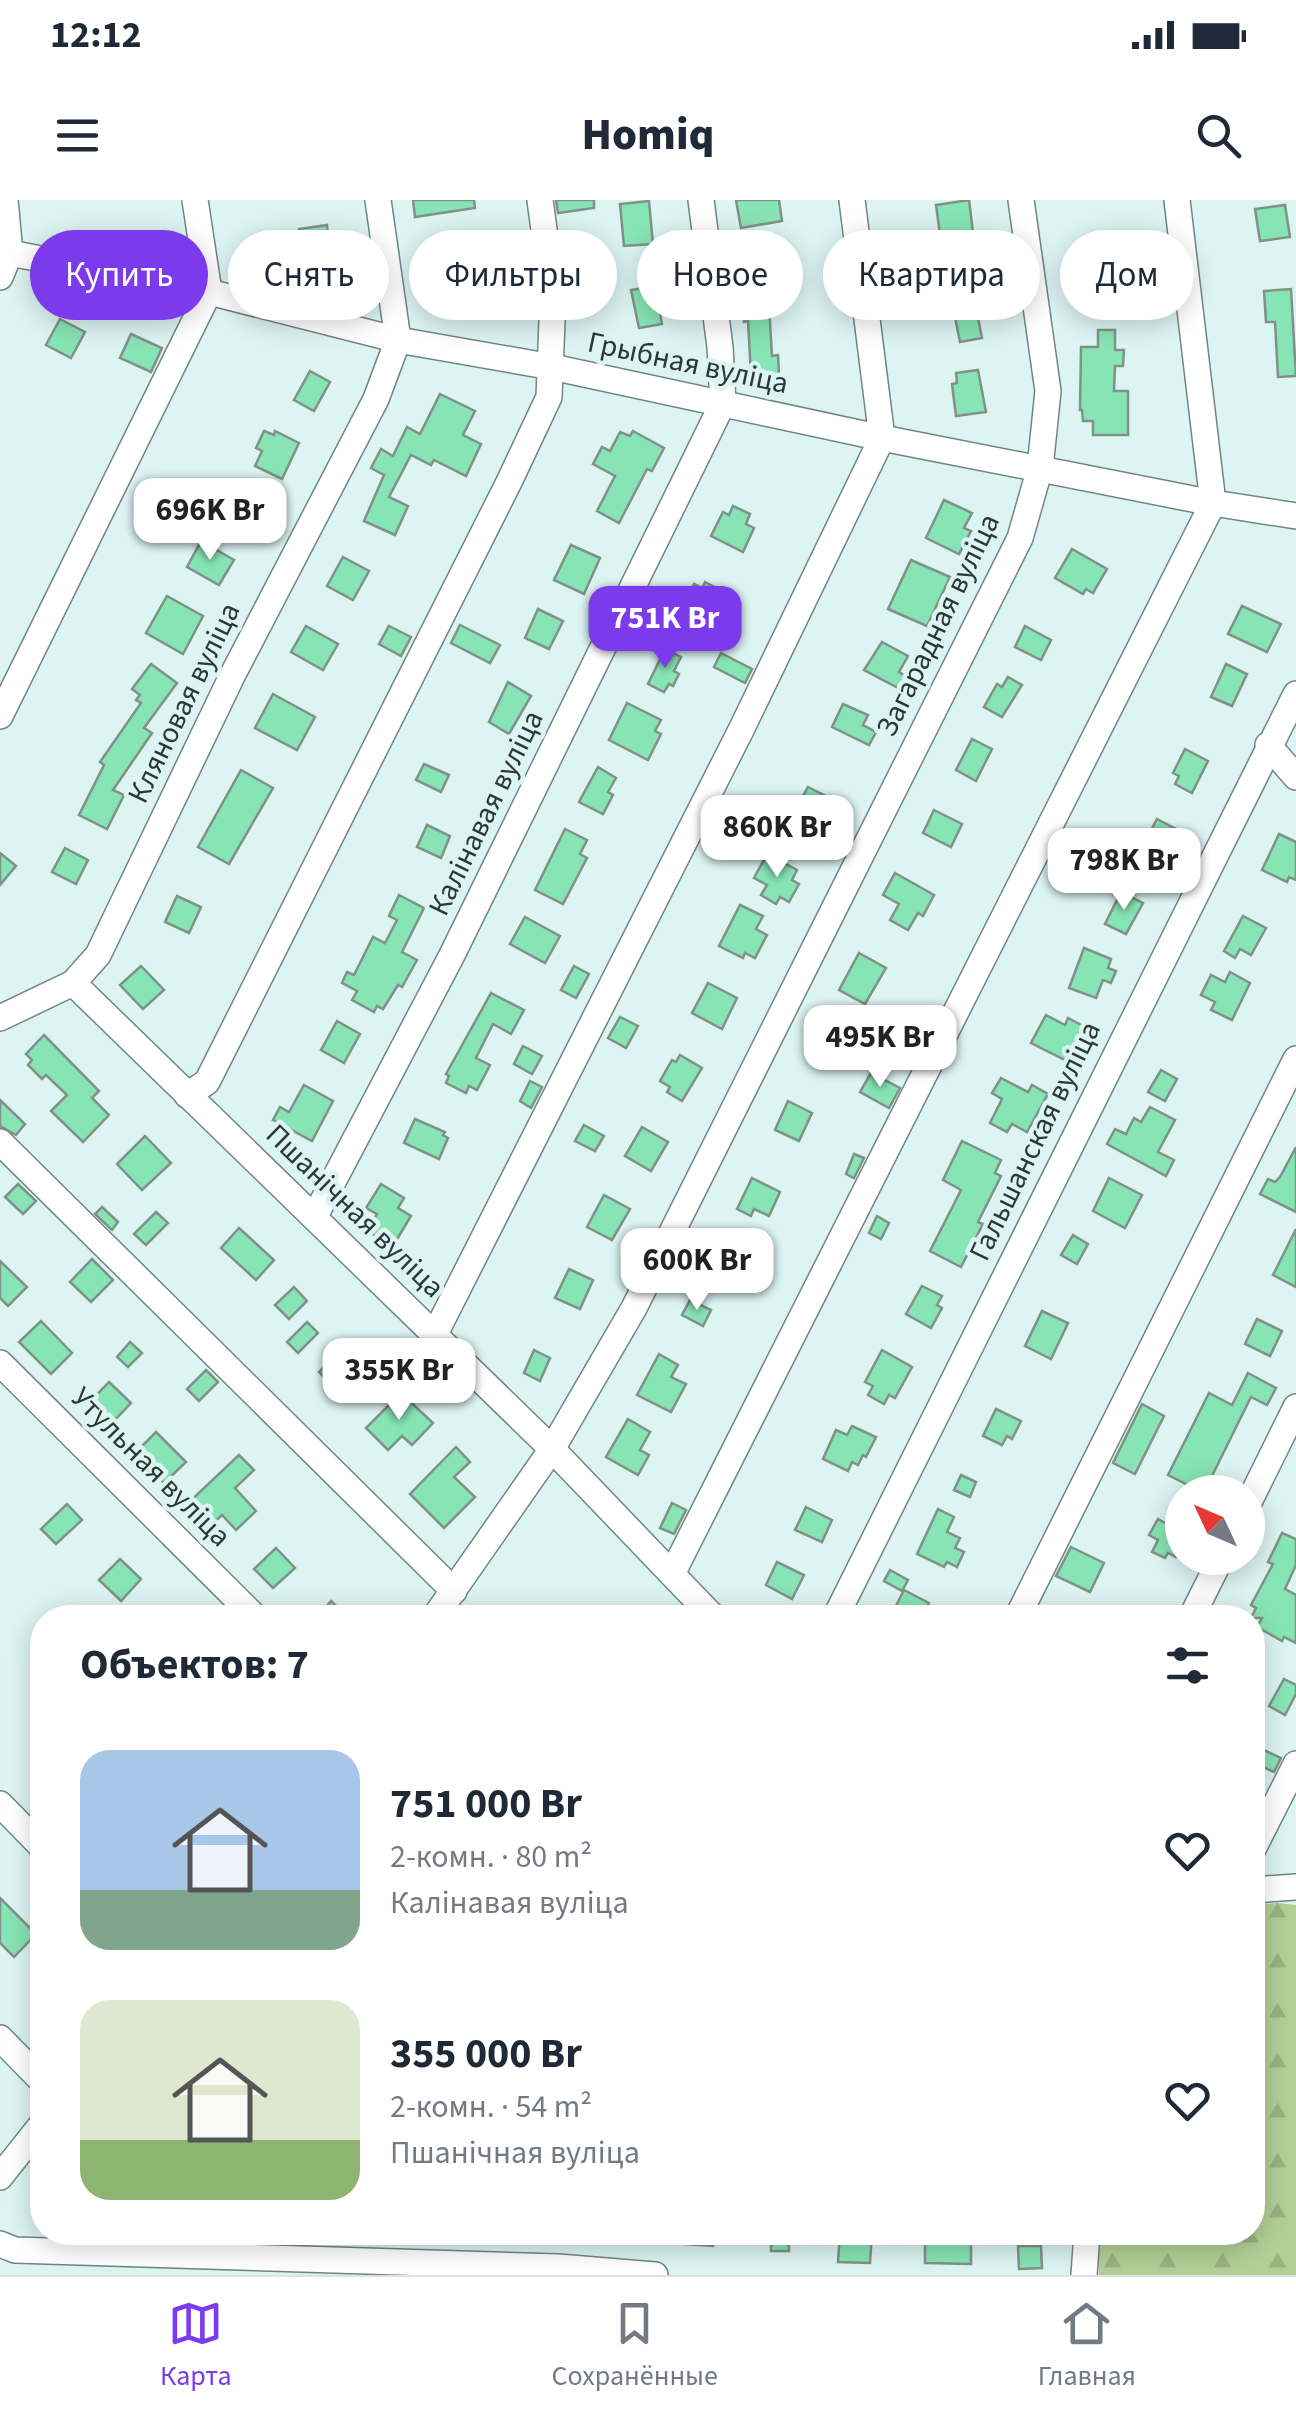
<!DOCTYPE html>
<html lang="ru">
<meta charset="utf-8">
<style>
body{margin:0;font-family:"Source Sans 3",sans-serif;background:#f2f2f3;color:#1f2937;height:100vh;display:flex;flex-direction:column;font-size:38px;white-space:nowrap}
*{box-sizing:border-box;margin:0}
p{font-size:32px;color:#747a83}
.icon{flex:none;width:55px;height:55px;fill:none;stroke:currentColor;stroke-width:2;stroke-linecap:round;stroke-linejoin:round}
.map{position:relative;flex:1;overflow:hidden}
.drawer{position:absolute;left:30px;top:1405px;width:1235px;height:640px;display:flex;flex-direction:column;background:#fff;border-radius:40px;box-shadow:0 5px 25px #0003}
.drawer>*{flex:none}
.banner{position:absolute;left:30px;top:30px;width:1238px;height:90px;display:flex;gap:20px}
.needle{width:65px;rotate:314deg}
.tools{position:absolute;left:1165px;top:1275px;display:grid;gap:20px}
.tools a{display:grid;place-items:center;width:100px;height:100px;border-radius:50%;background:#fff;box-shadow:0 5px 25px #0003;font-size:50px}
.price{position:absolute;translate:-50% -85px;padding:0 22px;border-radius:20px;background:#fff;color:#222;font-size:32px;line-height:65px;filter:drop-shadow(0 2px 5px #0008)}
.price::after{content:'';position:absolute;left:50%;top:60px;width:30px;height:22px;margin-left:-15px;background:inherit;clip-path:polygon(0 0,100% 0,50% 100%)}
.price.active{background:#7c3aed;color:#fff}
ul{padding:0;list-style:none}
li{display:flex;align-items:center;gap:30px;height:250px;padding:0 50px}
li span{display:grid;place-items:center;flex:none;width:280px;height:200px;border-radius:30px;color:#555}
li>.icon{margin-inline-start:auto}
span .icon{width:120px;height:120px;fill:#fffc;stroke-width:1}
li b{font-size:42px}
h2{display:flex;justify-content:space-between;align-items:center;height:120px;padding:0 50px;font-size:42px}
.pill{padding:0 35px;border-radius:45px;background:#fff;box-shadow:0 5px 25px #0003;font-size:35px;line-height:90px}
.pill.active{background:#7c3aed;color:#fff}
.status{display:flex;justify-content:space-between;align-items:center;height:70px;padding:0 50px;background:#fff;direction:ltr}
.status svg{height:28px;fill:currentColor}
header{display:flex;justify-content:space-between;align-items:center;height:130px;padding:0 50px;background:#fff;font-size:45px;font-weight:800}
.dock{display:flex;justify-content:space-around;align-items:center;height:140px;border-top:2px solid #e0e1e3;background:#fff;font-size:28px;color:#747a83}
.dock a{display:grid;justify-items:center;gap:5px}
.dock .active{color:#7c3aed}
.map>svg:first-child{display:block}
.forest{fill:url(#forest-firs)}
.building{fill:#87e4b4;stroke:#809288;stroke-width:2.5}
.lines{fill:none;stroke-linecap:round;stroke-linejoin:round}
.minor-casing{stroke:#708685;stroke-width:28}
.minor{stroke:#fff;stroke-width:25}
.labels{text-anchor:middle;dominant-baseline:central;stroke-width:9;stroke-linejoin:round;paint-order:stroke}
.street-label{font-size:30px;fill:#2d3736;stroke:#dcf4f2}
</style>
<div class="status"><b>12:12</b><svg viewBox="0 0 49 12"><path d="M0 12V9h3v3zM5 12V6h3v6zM10 12V3h3v9zM15 12V0h3v12zM26 1h20v11H26zM47 4h2v5h-2z"/></svg></div>
<header><svg class="icon" aria-label="menu" viewBox="0 0 24 24"><path d="M4 6h16M4 12h16M4 18h16"/></svg>Homiq<svg class="icon" aria-label="search" viewBox="0 0 24 24"><circle cx="10" cy="10" r="6"/><path d="M15 15l6 6"/></svg></header>
<div class="map">
<svg width="1296" height="2075" viewBox="0 0 1296 2075">
<defs>
<pattern id="forest-firs" width="22" height="20" patternUnits="userSpaceOnUse" patternTransform="scale(2.5)"><rect width="22" height="20" fill="#b2cf96"/><path d="M5 1l3.5 6h-7zM16 11l3.5 6h-7z" fill="#99b282"/></pattern>
</defs>
<rect width="100%" height="100%" fill="#dcf4f2"/>
<polygon class="forest" points="1278,1703 1296,1705 1296,2075 1099,2075 1099,2033 1252,2032 1253,1705"/>
<g class="building">
<polygon points="413,0 474,0 475,8 415,17"/>
<polygon points="556,0 594,0 594,8 558,13"/>
<polygon points="736,0 779,0 782,21 741,28"/>
<polygon points="969,0 975,48 990,47 991,63 946,66 944,34 940,35 936,5"/>
<polygon points="649,1 653,44 624,46 620,4"/>
<polygon points="1285,5 1290,37 1260,41 1255,9"/>
<polygon points="327,25 329,48 302,52 299,29"/>
<polygon points="449,52 454,90 428,93 423,55"/>
<polygon points="1092,55 1094,94 1068,95 1066,56"/>
<polygon points="565,63 581,63 581,81 567,81"/>
<polygon points="777,74 779,94 773,94 775,104 769,105 772,156 778,155 779,174 751,175 748,121 744,122 741,94 748,93 746,78"/>
<polygon points="655,86 662,124 639,128 631,90"/>
<polygon points="1291,89 1296,176 1278,177 1275,122 1266,122 1264,91"/>
<polygon points="454,97 474,97 474,118 454,117"/>
<polygon points="974,98 982,138 960,142 952,102"/>
<polygon points="60,119 85,132 71,158 46,145"/>
<polygon points="1098,130 1115,130 1115,150 1124,150 1123,166 1115,166 1114,191 1128,191 1128,235 1093,235 1093,221 1083,221 1082,210 1080,210 1081,147 1098,147"/>
<polygon points="131,134 162,148 151,172 120,158"/>
<polygon points="978,170 986,212 956,216 952,184 957,183 956,173"/>
<polygon points="310,171 330,182 314,211 294,200"/>
<polygon points="440,194 475,211 463,235 481,244 466,276 434,260 431,265 411,255 389,297 408,306 395,335 364,321 384,275 371,268 381,249 393,256 407,227 420,234"/>
<polygon points="264,231 274,235 275,231 299,243 282,279 255,266 262,251 256,248"/>
<polygon points="633,231 664,248 652,271 647,269 619,323 597,311 615,276 593,264 602,247 610,251 620,232 630,236"/>
<polygon points="233,295 265,313 251,339 218,320"/>
<polygon points="944,300 972,313 964,328 971,331 959,354 926,338"/>
<polygon points="733,306 750,314 746,324 754,328 743,352 711,336 723,312 729,315"/>
<polygon points="201,341 234,360 219,385 187,367"/>
<polygon points="571,345 600,358 584,394 554,380"/>
<polygon points="1072,349 1107,369 1093,393 1086,389 1083,394 1055,378"/>
<polygon points="343,357 369,371 353,400 327,386"/>
<polygon points="911,360 950,377 927,426 888,409"/>
<polygon points="705,382 722,391 718,397 725,401 706,437 670,419 681,396 687,399 694,384 702,388"/>
<polygon points="167,396 203,416 183,454 146,433"/>
<polygon points="1242,406 1281,424 1267,452 1228,434"/>
<polygon points="538,409 563,421 549,449 525,438"/>
<polygon points="460,425 500,445 490,463 451,443"/>
<polygon points="306,426 338,444 323,470 291,452"/>
<polygon points="389,426 411,437 401,456 379,444"/>
<polygon points="1025,426 1051,440 1041,460 1015,447"/>
<polygon points="882,442 908,456 899,472 909,478 902,490 864,470"/>
<polygon points="665,449 681,457 674,471 679,474 673,486 669,484 664,492 648,484"/>
<polygon points="721,453 752,469 745,483 714,467"/>
<polygon points="151,464 177,483 144,528 152,533 113,590 124,595 107,629 79,615 104,565 100,562 141,503 136,500 140,495 132,489"/>
<polygon points="1226,464 1247,474 1232,506 1211,497"/>
<polygon points="1008,477 1022,485 1002,517 984,507 997,484 1002,487"/>
<polygon points="508,482 531,496 509,534 489,522"/>
<polygon points="273,494 315,517 297,550 255,528"/>
<polygon points="627,503 661,520 655,531 661,534 648,560 609,540"/>
<polygon points="843,504 868,515 863,525 876,532 869,545 832,527"/>
<polygon points="972,539 992,549 976,581 956,570"/>
<polygon points="1185,549 1208,561 1192,593 1175,584 1179,576 1173,573"/>
<polygon points="424,564 449,575 441,592 416,580"/>
<polygon points="598,567 616,578 608,592 613,595 603,614 579,602"/>
<polygon points="241,570 273,588 229,664 198,647"/>
<polygon points="808,587 824,595 810,622 794,613"/>
<polygon points="934,610 962,624 951,647 923,633"/>
<polygon points="1157,619 1178,630 1163,661 1141,650"/>
<polygon points="427,625 450,636 441,658 417,647"/>
<polygon points="565,629 587,640 580,654 587,658 563,704 535,690"/>
<polygon points="1279,634 1296,642 1296,680 1289,677 1287,682 1262,670"/>
<polygon points="65,648 88,660 76,684 52,672"/>
<polygon points="0,653 16,666 0,685"/>
<polygon points="767,654 797,670 792,680 799,684 789,702 780,697 776,704 761,695 767,685 754,678"/>
<polygon points="895,673 934,695 923,716 918,713 908,730 890,720 899,704 883,695"/>
<polygon points="1121,692 1143,703 1126,734 1105,724"/>
<polygon points="399,695 424,708 402,752 417,760 402,787 398,785 383,809 377,806 374,812 352,800 357,791 342,783 347,772 354,775 373,737 385,743 397,720 389,716"/>
<polygon points="177,696 201,707 189,733 165,722"/>
<polygon points="740,705 763,716 756,729 767,735 755,758 745,753 743,758 719,746"/>
<polygon points="1243,716 1266,728 1251,755 1240,749 1235,758 1224,751"/>
<polygon points="525,717 560,736 545,763 510,744"/>
<polygon points="1084,748 1111,759 1108,768 1116,771 1111,783 1103,780 1096,798 1069,788"/>
<polygon points="859,753 886,768 865,804 839,790"/>
<polygon points="141,766 164,790 143,809 120,785"/>
<polygon points="574,766 589,774 576,798 561,790"/>
<polygon points="1230,772 1250,783 1232,820 1211,810 1215,802 1201,795 1211,775 1225,782"/>
<polygon points="708,783 737,798 722,829 692,813"/>
<polygon points="491,793 524,810 511,834 493,824 476,858 490,865 477,890 469,886 466,893 446,883 449,876 446,874"/>
<polygon points="1046,815 1065,825 1068,818 1083,826 1065,860 1031,843"/>
<polygon points="620,817 638,826 626,848 608,838"/>
<polygon points="826,819 853,831 842,856 836,853 833,860 820,855 824,847 814,843"/>
<polygon points="337,821 360,834 344,863 321,850"/>
<polygon points="44,835 99,891 92,898 109,915 83,942 51,911 67,895 46,875 42,879 28,865 32,860 26,854"/>
<polygon points="523,846 542,856 532,874 514,864"/>
<polygon points="680,855 702,868 682,901 667,892 670,887 660,881 672,860 676,862"/>
<polygon points="1161,870 1177,879 1165,901 1148,892"/>
<polygon points="871,873 900,888 889,908 860,892"/>
<polygon points="1001,878 1028,892 1032,885 1048,894 1027,932 1012,924 1007,932 990,923 1002,899 992,893"/>
<polygon points="530,881 542,887 531,908 520,901"/>
<polygon points="304,885 333,901 312,941 273,920 280,907 289,912"/>
<polygon points="0,900 25,924 16,935 0,926"/>
<polygon points="788,901 812,913 799,941 775,930"/>
<polygon points="1150,907 1175,920 1158,952 1174,960 1166,976 1107,944 1115,929 1126,934 1134,918 1141,922"/>
<polygon points="415,919 445,932 443,935 448,938 439,959 404,943"/>
<polygon points="584,925 604,936 595,951 575,941"/>
<polygon points="642,927 668,942 651,971 625,956"/>
<polygon points="145,936 171,963 142,990 117,964"/>
<polygon points="962,941 1001,960 995,973 1001,976 978,1022 983,1024 961,1067 930,1051 961,990 943,980"/>
<polygon points="1296,947 1296,1012 1260,994 1268,979 1275,982 1280,977"/>
<polygon points="854,954 864,958 854,978 846,974"/>
<polygon points="752,978 780,992 769,1016 754,1009 751,1016 737,1009"/>
<polygon points="1109,978 1142,995 1125,1028 1093,1011"/>
<polygon points="18,984 36,1001 23,1014 5,997"/>
<polygon points="381,984 404,998 398,1008 411,1016 393,1046 367,1031 377,1014 366,1008"/>
<polygon points="604,995 630,1009 612,1040 587,1027"/>
<polygon points="102,1007 118,1022 112,1030 95,1014"/>
<polygon points="156,1012 168,1023 146,1045 134,1034"/>
<polygon points="877,1016 889,1023 881,1039 869,1033"/>
<polygon points="239,1028 274,1060 256,1080 221,1048"/>
<polygon points="1296,1029 1296,1087 1273,1075"/>
<polygon points="726,1032 749,1041 737,1068 715,1058"/>
<polygon points="1073,1035 1088,1044 1077,1064 1061,1055"/>
<polygon points="92,1059 113,1080 91,1102 70,1082"/>
<polygon points="0,1061 27,1087 8,1106 0,1098"/>
<polygon points="569,1069 593,1080 580,1109 555,1098"/>
<polygon points="922,1086 942,1096 937,1105 942,1108 931,1128 906,1114"/>
<polygon points="294,1087 307,1101 289,1119 275,1105"/>
<polygon points="690,1100 711,1110 703,1126 682,1115"/>
<polygon points="1042,1111 1068,1123 1051,1159 1025,1146"/>
<polygon points="1257,1119 1282,1131 1270,1156 1245,1144"/>
<polygon points="41,1121 72,1153 51,1174 19,1142"/>
<polygon points="307,1122 318,1133 298,1153 287,1142"/>
<polygon points="349,1141 383,1173 360,1197 351,1188 343,1196 319,1172"/>
<polygon points="130,1142 142,1153 128,1167 117,1157"/>
<polygon points="534,1150 550,1158 540,1181 524,1173"/>
<polygon points="882,1150 912,1167 895,1198 889,1195 884,1204 868,1195 873,1186 865,1182"/>
<polygon points="659,1154 678,1165 671,1177 686,1184 671,1212 637,1195"/>
<polygon points="206,1170 218,1182 199,1201 187,1189"/>
<polygon points="1248,1173 1276,1188 1267,1205 1251,1197 1209,1282 1204,1279 1198,1290 1168,1275 1209,1193 1232,1205"/>
<polygon points="109,1182 131,1203 110,1225 88,1204"/>
<polygon points="401,1193 433,1223 412,1245 402,1236 388,1250 366,1228"/>
<polygon points="1142,1204 1164,1216 1135,1274 1113,1263"/>
<polygon points="996,1209 1021,1221 1012,1239 1007,1236 1002,1245 983,1236"/>
<polygon points="628,1219 650,1232 640,1250 649,1255 638,1275 606,1257"/>
<polygon points="852,1226 876,1237 866,1257 863,1255 858,1265 852,1262 848,1271 823,1259 836,1230 847,1235"/>
<polygon points="156,1232 186,1262 164,1283 135,1253"/>
<polygon points="456,1247 470,1262 454,1277 475,1297 444,1328 410,1294"/>
<polygon points="239,1255 254,1270 235,1288 256,1311 236,1330 222,1315 209,1327 187,1304"/>
<polygon points="961,1275 976,1282 970,1297 954,1290"/>
<polygon points="672,1303 686,1310 674,1334 660,1328"/>
<polygon points="67,1304 82,1320 56,1344 41,1329"/>
<polygon points="806,1307 832,1320 822,1342 795,1330"/>
<polygon points="938,1309 954,1317 947,1332 960,1338 955,1348 964,1352 957,1367 947,1362 944,1367 917,1354"/>
<polygon points="1158,1319 1182,1332 1182,1345 1176,1357 1168,1353 1165,1358 1152,1352 1158,1340 1149,1335"/>
<polygon points="1282,1333 1296,1339 1296,1365 1285,1389 1296,1395 1296,1443 1284,1437 1282,1441 1257,1427 1262,1418 1251,1418 1256,1408 1251,1405 1273,1364 1268,1362"/>
<polygon points="1071,1347 1104,1363 1090,1392 1056,1376"/>
<polygon points="276,1348 295,1368 273,1388 254,1369"/>
<polygon points="120,1359 141,1379 121,1401 99,1380"/>
<polygon points="777,1362 804,1375 792,1399 766,1385"/>
<polygon points="890,1370 908,1380 902,1391 884,1381"/>
<polygon points="904,1390 929,1403 922,1418 890,1418"/>
<polygon points="331,1401 348,1418 316,1418"/>
<polygon points="1284,1479 1296,1485 1296,1494 1285,1515 1269,1506"/>
<polygon points="1264,1550 1281,1558 1274,1572 1257,1564"/>
<polygon points="0,1698 36,1734 14,1757 0,1743"/>
<polygon points="672,2032 714,2032 713,2046 671,2043"/>
<polygon points="840,2032 872,2032 870,2063 838,2062"/>
<polygon points="925,2032 971,2032 971,2064 925,2063"/>
<rect x="771" y="2034" width="18" height="17"/>
<polygon points="1018,2046 1041,2046 1042,2068 1019,2069"/>
</g>
<g class="lines">
<defs>
<g id="minor">
<polyline points="10,53 209,92 398,140 552,167 882,238 1213,303 1296,316"/>
<polyline points="0,77 10,53 5,0"/>
<polyline points="0,516 209,92 195,0"/>
<polyline points="1268,545 1296,577"/>
<polyline points="73,783 552,1249 714,1418"/>
<polyline points="0,818 73,783 98,755 232,476 376,199 398,140 378,0"/>
<polyline points="187,895 207,882 509,282 549,197 553,96 540,0"/>
<polyline points="0,942 454,1391"/>
<polyline points="315,1016 452,755 723,203 720,147 701,0"/>
<polyline points="435,1134 741,530 882,238 852,0"/>
<polyline points="0,1163 256,1418"/>
<polyline points="1248,1304 1296,1207"/>
<polyline points="672,1374 1213,303 1177,0"/>
<polyline points="434,1418 552,1249 634,1108 1020,338 1040,268 1048,191 1021,0"/>
<polyline points="835,1418 1296,494"/>
<polyline points="1017,1418 1296,859"/>
<polyline points="1191,1418 1221,1358"/>
<polyline points="0,1604 42,1647"/>
<polyline points="1252,1651 1296,1564"/>
<polyline points="1252,1690 1296,1687"/>
<polyline points="0,1838 42,1881"/>
<polyline points="0,1977 42,1924"/>
<polyline points="0,2044 15,2050 558,2067 655,2075"/>
<polyline points="1084,2075 1087,2032"/>
</g>
</defs>
<use href="#minor" class="minor-casing"/>
<use href="#minor" class="minor"/>
</g>
<g class="labels">
<g class="street-label">
<text transform="translate(688 163) rotate(12)">Грыбная вуліца</text>
<text transform="translate(938 425) rotate(-64)">Загарадная вуліца</text>
<text transform="translate(184 503) rotate(-64)">Кляновая вуліца</text>
<text transform="translate(486 613) rotate(-64)">Калінавая вуліца</text>
<text transform="translate(1035 941) rotate(-64)">Гальшанская вуліца</text>
<text transform="translate(355 1011) rotate(44)">Пшанічная вуліца</text>
<text transform="translate(151 1267) rotate(45)">Утульная вуліца</text>
</g>
</g>
</svg>
<div class="tools">
<a><svg class="needle" viewBox="-14 -14 28 28"><path d="M0-13l5 13h-10z" fill="#e53935"/><path d="M0 13l5-13h-10z" fill="#747a83"/></svg></a>
</div>
<b class="price" style="left:210px;top:363px">696K Br</b>
<b class="price active" style="left:665px;top:471px">751K Br</b>
<b class="price" style="left:777px;top:680px">860K Br</b>
<b class="price" style="left:1124px;top:713px">798K Br</b>
<b class="price" style="left:880px;top:890px">495K Br</b>
<b class="price" style="left:697px;top:1113px">600K Br</b>
<b class="price" style="left:399px;top:1223px">355K Br</b>
<div class="banner">
<a class="pill active">Купить</a>
<a class="pill">Снять</a>
<a class="pill">Фильтры</a>
<a class="pill">Новое</a>
<a class="pill">Квартира</a>
<a class="pill">Дом</a>
</div>
<section class="drawer">
<h2>Объектов: 7<svg class="icon" aria-label="filters" viewBox="0 0 24 24"><path d="M4 7h16M4 17h16"/><circle cx="9" cy="7" r="2"/><circle cx="15" cy="17" r="2"/></svg></h2>
<ul>
<li><span style="background:linear-gradient(#a9c7e8 70%,#7fa58c 0)"><svg class="icon" aria-label="home" viewBox="0 0 24 24"><path d="M3 11l9-7 9 7M6 9v11h12V9"/></svg></span><div><b>751 000 Br</b><p>2-комн. · 80 m²</p><p>Калінавая вуліца</p></div><svg class="icon" aria-label="heart" viewBox="0 0 24 24"><path d="M12 20l-8-8c-3-5 5-10 8-4 3-6 11-1 8 4z"/></svg></li>
<li><span style="background:linear-gradient(#dfe7d0 70%,#8fb573 0)"><svg class="icon" aria-label="home" viewBox="0 0 24 24"><path d="M3 11l9-7 9 7M6 9v11h12V9"/></svg></span><div><b>355 000 Br</b><p>2-комн. · 54 m²</p><p>Пшанічная вуліца</p></div><svg class="icon" aria-label="heart" viewBox="0 0 24 24"><path d="M12 20l-8-8c-3-5 5-10 8-4 3-6 11-1 8 4z"/></svg></li>
</ul>
</section>
</div>
<nav class="dock">
<a class="active"><svg class="icon" aria-label="map" viewBox="0 0 24 24"><path d="M3 6l6-2 6 2 6-2v14l-6 2-6-2-6 2zM9 4v14M15 6v14"/></svg>Карта</a>
<a><svg class="icon" aria-label="saved" viewBox="0 0 24 24"><path d="M7 4h10v16l-5-4-5 4z"/></svg>Сохранённые</a>
<a><svg class="icon" aria-label="home" viewBox="0 0 24 24"><path d="M3 11l9-7 9 7M6 9v11h12V9"/></svg>Главная</a>
</nav>
